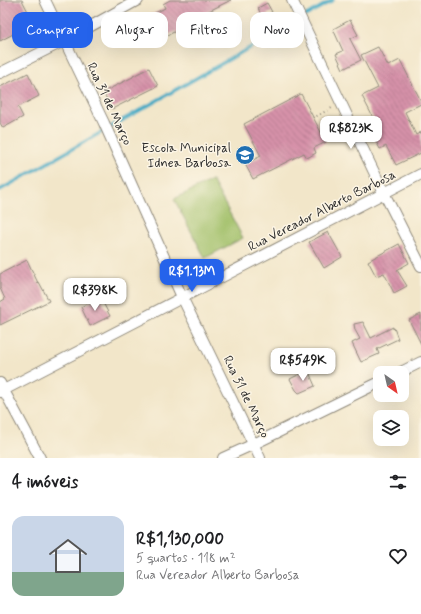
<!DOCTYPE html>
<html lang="pt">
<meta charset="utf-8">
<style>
body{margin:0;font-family:Mynerve,sans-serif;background:#f6f6f6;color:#202124;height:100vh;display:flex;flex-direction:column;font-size:15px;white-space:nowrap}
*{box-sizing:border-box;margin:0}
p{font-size:13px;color:#757577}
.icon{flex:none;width:22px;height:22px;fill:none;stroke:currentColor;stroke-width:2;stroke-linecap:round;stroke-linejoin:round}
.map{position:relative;height:458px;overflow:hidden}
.sheet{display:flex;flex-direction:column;background:#fff;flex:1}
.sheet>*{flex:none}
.hud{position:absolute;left:12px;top:12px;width:397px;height:36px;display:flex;gap:8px}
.needle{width:26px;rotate:146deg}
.controls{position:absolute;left:373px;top:366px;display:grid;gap:8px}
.controls a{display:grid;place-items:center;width:36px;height:36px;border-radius:8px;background:#fff;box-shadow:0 4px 16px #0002;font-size:20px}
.price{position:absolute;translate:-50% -34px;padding:0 9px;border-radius:8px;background:#fff;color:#222;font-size:13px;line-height:26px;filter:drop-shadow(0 1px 2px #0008)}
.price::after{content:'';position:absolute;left:50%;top:24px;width:12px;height:9px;margin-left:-6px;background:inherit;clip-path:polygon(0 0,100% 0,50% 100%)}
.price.on{background:#2563eb;color:#fff}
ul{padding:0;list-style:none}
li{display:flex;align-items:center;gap:12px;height:100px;padding:0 12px}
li+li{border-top:1px solid #e0e0e0}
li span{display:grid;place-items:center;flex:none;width:112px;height:80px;border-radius:12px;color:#555}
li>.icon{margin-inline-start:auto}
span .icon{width:48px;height:48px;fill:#fffc;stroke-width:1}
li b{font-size:17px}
h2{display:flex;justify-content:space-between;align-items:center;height:48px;padding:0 12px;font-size:17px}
.pill{padding:0 14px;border-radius:12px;background:#fff;box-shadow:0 4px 16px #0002;font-size:14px;line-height:36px}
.pill.on{background:#2563eb;color:#fff}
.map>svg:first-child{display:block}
.pitch{fill:#a0bf68;stroke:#66754a}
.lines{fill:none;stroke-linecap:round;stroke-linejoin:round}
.stream{stroke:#45aac5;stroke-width:3.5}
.building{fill:url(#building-back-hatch)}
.street-casing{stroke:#8e887a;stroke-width:12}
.path{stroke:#8e887a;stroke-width:2;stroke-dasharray:1 3;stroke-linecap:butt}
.street{stroke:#fff;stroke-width:10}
.labels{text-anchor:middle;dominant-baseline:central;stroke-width:3;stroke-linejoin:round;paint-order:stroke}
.street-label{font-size:13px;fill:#2b2b2b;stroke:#fcf5e5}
.poi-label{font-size:13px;fill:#2b2b2b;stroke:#fcf5e5;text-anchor:end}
</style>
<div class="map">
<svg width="421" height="458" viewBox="0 0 421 458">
<defs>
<pattern id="building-back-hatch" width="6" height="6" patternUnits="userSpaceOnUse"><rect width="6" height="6" fill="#d691a9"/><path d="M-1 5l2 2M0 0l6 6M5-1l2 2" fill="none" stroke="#ae778a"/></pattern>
</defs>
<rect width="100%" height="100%" fill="#fcf5e5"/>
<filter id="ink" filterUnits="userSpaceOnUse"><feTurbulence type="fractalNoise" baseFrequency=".025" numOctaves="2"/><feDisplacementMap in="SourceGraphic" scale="8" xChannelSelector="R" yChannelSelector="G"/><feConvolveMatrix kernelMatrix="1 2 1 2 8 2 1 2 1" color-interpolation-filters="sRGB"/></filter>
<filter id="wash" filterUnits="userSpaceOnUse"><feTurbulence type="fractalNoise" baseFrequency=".012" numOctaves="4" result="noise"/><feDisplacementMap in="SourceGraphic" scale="16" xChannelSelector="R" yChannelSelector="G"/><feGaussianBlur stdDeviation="0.9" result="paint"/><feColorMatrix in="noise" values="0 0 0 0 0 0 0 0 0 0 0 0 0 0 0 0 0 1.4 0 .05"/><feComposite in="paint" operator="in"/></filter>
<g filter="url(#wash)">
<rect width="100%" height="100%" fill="#f2e6c9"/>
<polygon class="pitch" points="212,180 243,238 205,258 174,199"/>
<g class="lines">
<polyline class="stream" points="0,190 333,0"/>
</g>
<g id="blocks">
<g class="building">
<polygon points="0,0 22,0 37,29 18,39 15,33 0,41"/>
<polygon points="170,0 231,0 207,12 209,17 194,24 195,25 177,34 176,31 152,43 141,20 165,8 163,4"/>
<polygon points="267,3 272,12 262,17 258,8"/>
<polygon points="350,20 358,35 350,39 361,60 343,69 336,54 343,51 333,29"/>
<polygon points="378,47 388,66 400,60 421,101 421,104 405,112 416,135 421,132 421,153 396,165 386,146 380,149 372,134 380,131 362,96 378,88 361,55"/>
<polygon points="149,68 158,86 112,109 103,92 133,77 133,76"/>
<polygon points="28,73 39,96 18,107 23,117 3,128 0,123 0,87"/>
<polygon points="301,94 326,142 314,148 316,153 307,158 304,153 253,179 245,164 261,156 244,124"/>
<polygon points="328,232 342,257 324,268 309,242"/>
<polygon points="399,244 409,263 397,270 407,286 394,293 384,273 376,276 368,261"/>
<polygon points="27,260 38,283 39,282 49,301 0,325 0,302 5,299 0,288 0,274"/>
<polygon points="100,297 110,316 90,326 81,307"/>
<polygon points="421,314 421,344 409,320"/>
<polygon points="363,322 371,338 393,327 393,329 394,328 398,339 377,349 379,354 361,362 352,343 360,339 355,330 354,324"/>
<polygon points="308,370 315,386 299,393 296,390 290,379"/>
</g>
</g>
</g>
<g filter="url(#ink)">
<use href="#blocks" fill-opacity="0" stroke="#8e887a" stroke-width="1"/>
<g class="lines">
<defs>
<g id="street">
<polyline points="45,0 104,123 182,297 260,458"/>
<polyline points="292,0 384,193 421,266"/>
<polyline points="0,73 64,41 138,0"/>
<polyline points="399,373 421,362"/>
<polyline points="0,383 40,458"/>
<polyline points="0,392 421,174"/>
<polyline points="223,458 254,444 380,382"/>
</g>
</defs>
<use href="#street" class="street-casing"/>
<polyline class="path" points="313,118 332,108"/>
<use href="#street" class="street"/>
</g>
</g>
<defs>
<symbol id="school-disc" viewBox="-11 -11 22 22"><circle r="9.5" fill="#1f6fb2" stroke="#fcf5e5"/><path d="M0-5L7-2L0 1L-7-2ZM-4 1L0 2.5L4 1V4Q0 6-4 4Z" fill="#fff"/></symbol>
</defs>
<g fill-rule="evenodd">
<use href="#school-disc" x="234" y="144" width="22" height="22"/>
</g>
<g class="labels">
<g class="street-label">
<text transform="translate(109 104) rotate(65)">Rua 31 de Março</text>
<text transform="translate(322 211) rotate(-27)">Rua Vereador Alberto Barbosa</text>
<text transform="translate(246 397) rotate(64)">Rua 31 de Março</text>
</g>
<g class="poi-label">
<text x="231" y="148">Escola Municipal<tspan x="231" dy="15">Idnea Barbosa</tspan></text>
</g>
</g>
</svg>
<div class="controls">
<a><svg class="needle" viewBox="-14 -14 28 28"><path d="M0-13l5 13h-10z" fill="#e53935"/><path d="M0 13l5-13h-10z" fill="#757577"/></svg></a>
<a><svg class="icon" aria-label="layers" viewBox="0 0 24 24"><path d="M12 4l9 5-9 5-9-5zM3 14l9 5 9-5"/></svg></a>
</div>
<b class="price" style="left:351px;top:150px">R$823K</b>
<b class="price on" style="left:192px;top:293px">R$1.13M</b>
<b class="price" style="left:95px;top:312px">R$398K</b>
<b class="price" style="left:303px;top:382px">R$549K</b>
<div class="hud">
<a class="pill on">Comprar</a>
<a class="pill">Alugar</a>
<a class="pill">Filtros</a>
<a class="pill">Novo</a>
</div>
</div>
<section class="sheet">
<h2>4 imóveis<svg class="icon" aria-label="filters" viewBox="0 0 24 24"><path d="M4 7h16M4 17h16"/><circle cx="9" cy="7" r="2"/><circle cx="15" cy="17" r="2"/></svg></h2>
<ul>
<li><span style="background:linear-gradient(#c9d6e8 70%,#7fa58c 0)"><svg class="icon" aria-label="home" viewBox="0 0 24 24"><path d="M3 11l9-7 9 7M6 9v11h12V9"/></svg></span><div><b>R$1,130,000</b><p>5 quartos · 118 m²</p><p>Rua Vereador Alberto Barbosa</p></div><svg class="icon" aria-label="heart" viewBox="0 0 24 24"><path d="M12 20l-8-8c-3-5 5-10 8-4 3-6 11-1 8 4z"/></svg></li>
</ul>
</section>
